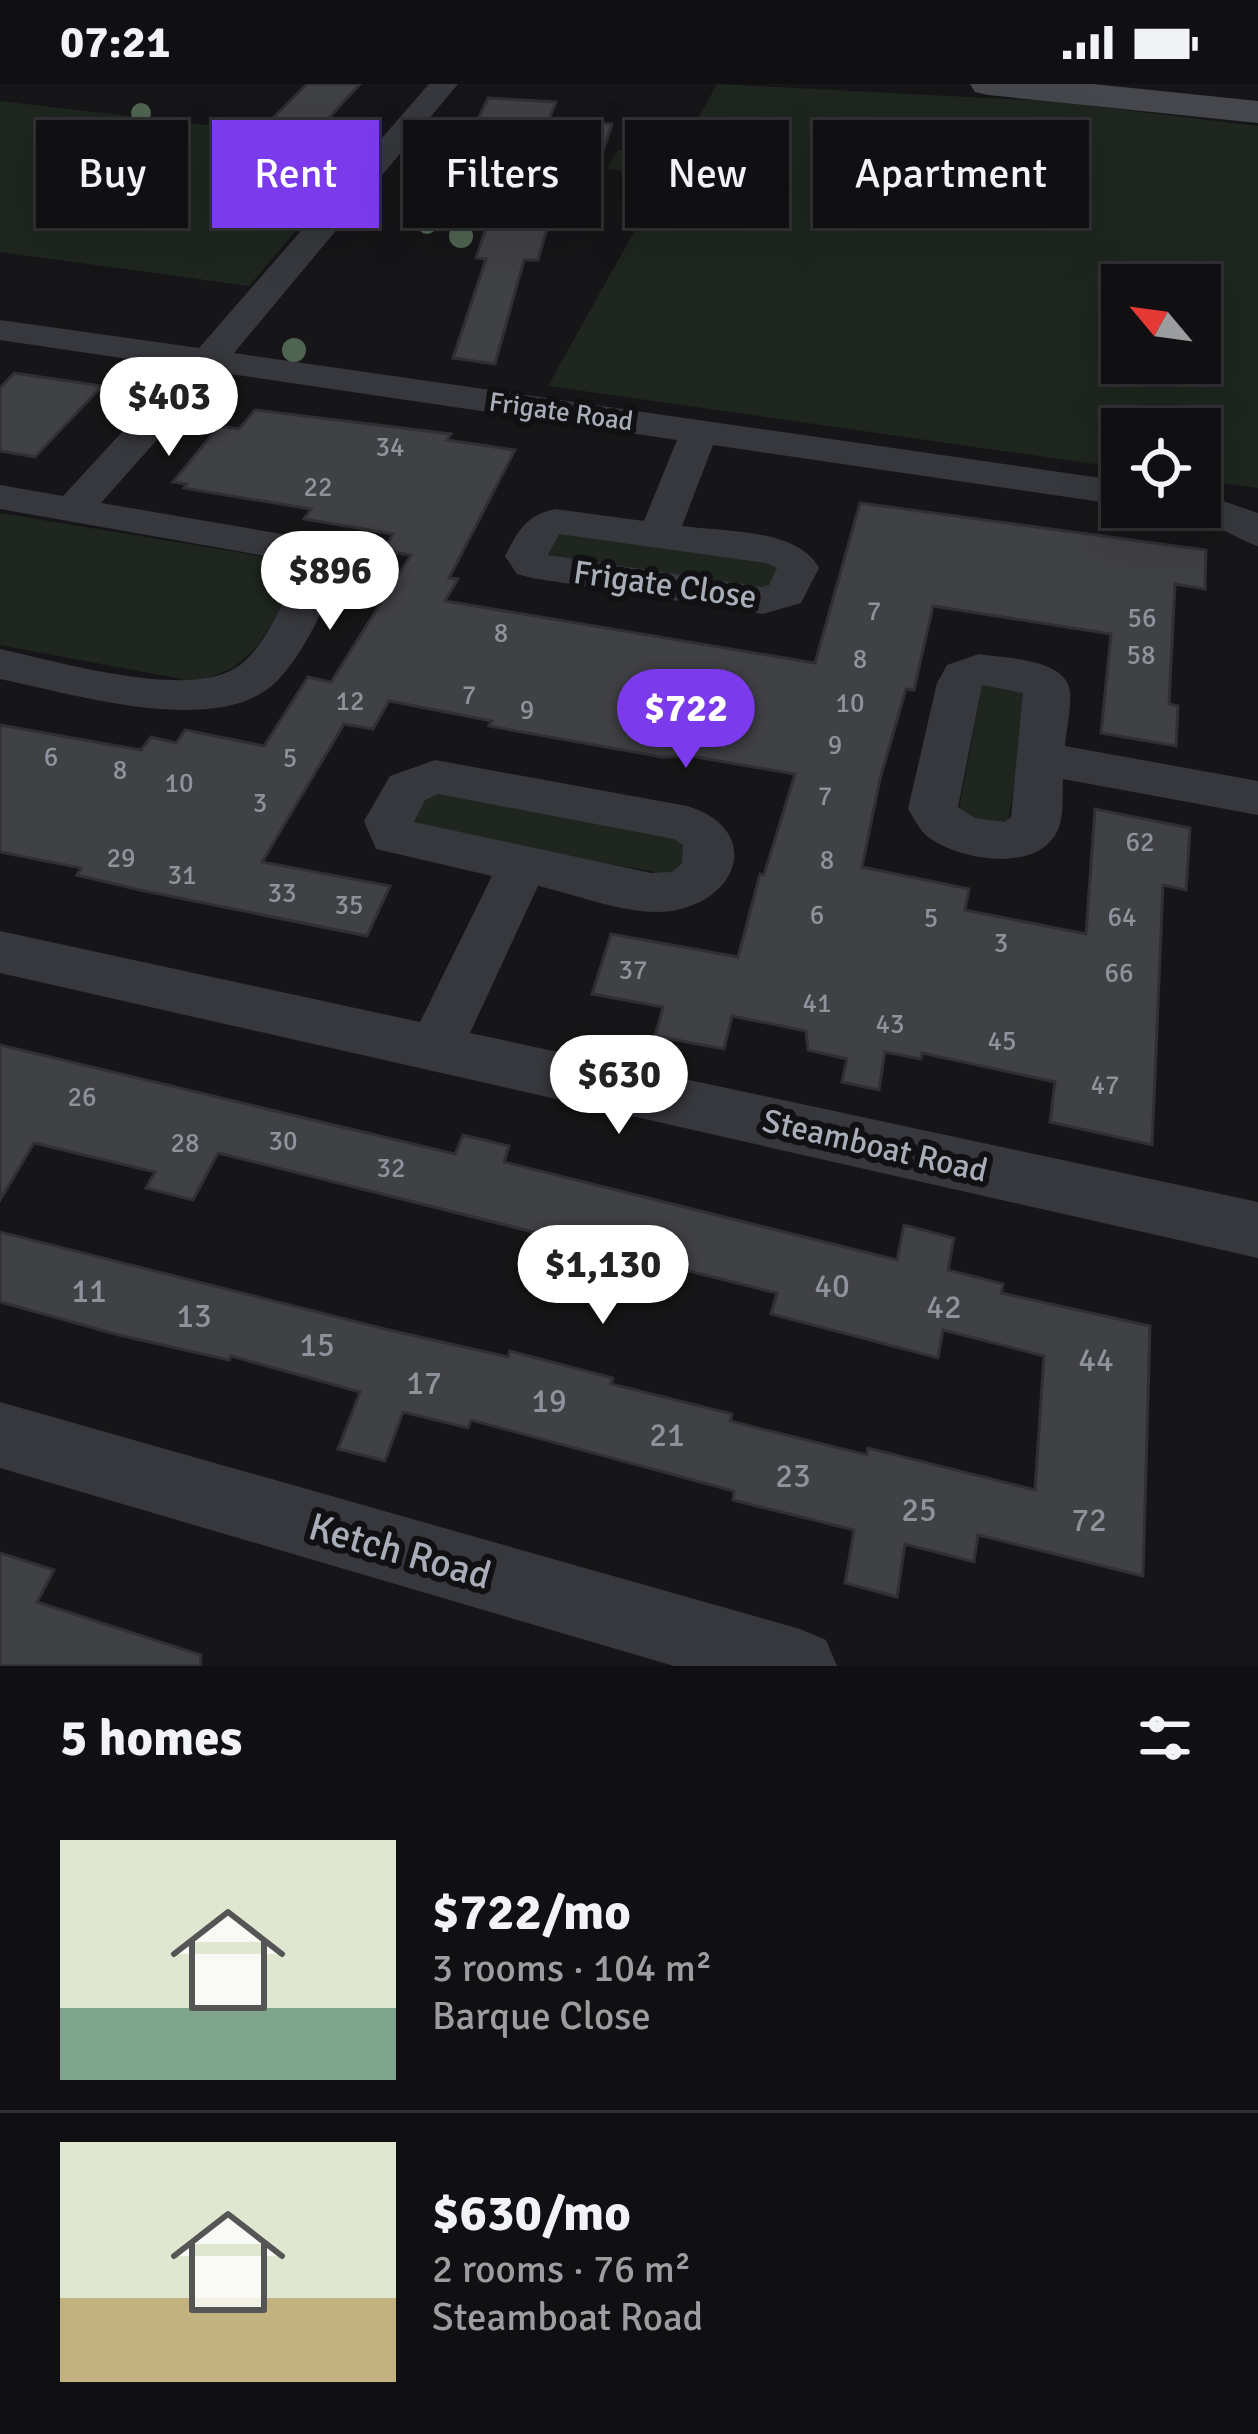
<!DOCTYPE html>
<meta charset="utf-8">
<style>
body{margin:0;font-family:Signika,sans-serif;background:#19191b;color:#f1f3f6;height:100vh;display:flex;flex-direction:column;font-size:45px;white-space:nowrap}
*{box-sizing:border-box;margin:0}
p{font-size:39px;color:#9c9d9f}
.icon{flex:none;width:66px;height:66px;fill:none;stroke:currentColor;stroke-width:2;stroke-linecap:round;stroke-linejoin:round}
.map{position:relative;height:1582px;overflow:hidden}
.side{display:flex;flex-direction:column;background:#101012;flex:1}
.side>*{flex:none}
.guide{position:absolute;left:36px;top:36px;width:1188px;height:108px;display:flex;gap:24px}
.needle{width:78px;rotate:299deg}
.fabs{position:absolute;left:1101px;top:180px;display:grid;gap:24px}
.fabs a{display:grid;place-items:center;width:120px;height:120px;border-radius:0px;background:#101012;box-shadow:0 12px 48px #0002,0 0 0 3px #303032;font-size:60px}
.price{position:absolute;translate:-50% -102px;padding:0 27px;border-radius:42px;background:#fff;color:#222;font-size:39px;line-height:78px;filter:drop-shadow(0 3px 6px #0008)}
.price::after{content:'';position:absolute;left:50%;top:72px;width:36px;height:27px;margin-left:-18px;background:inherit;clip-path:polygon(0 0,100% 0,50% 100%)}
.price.on{background:#7c3aed;color:#fff}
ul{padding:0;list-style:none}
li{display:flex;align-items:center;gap:36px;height:300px;padding:0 60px}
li+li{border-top:3px solid #303032}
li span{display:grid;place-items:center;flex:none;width:336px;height:240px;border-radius:0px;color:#555}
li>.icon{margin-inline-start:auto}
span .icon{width:144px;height:144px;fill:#fffc;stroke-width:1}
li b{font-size:51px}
h2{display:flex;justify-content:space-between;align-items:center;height:144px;padding:0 60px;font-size:51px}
.chip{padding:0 42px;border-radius:0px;background:#101012;box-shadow:0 12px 48px #0002,0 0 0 3px #303032;font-size:42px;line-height:108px}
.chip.on{background:#7c3aed;color:#fff}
.status{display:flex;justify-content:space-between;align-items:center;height:84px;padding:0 60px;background:#101012;direction:ltr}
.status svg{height:33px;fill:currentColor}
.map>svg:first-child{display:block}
.green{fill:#1e261f;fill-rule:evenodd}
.building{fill:#404145;stroke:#303034;stroke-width:3}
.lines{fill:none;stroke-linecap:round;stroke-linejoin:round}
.street{fill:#37383d;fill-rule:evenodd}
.secondary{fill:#45474d;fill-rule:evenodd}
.tree{fill:#506452}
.labels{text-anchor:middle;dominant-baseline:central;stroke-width:12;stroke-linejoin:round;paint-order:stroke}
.far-street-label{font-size:27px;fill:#a8adb8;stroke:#111113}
.number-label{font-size:27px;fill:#8e929b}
.street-label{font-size:33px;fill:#a8adb8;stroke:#111113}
.near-number-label{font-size:33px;fill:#8e929b}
.near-street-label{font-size:39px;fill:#a8adb8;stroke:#111113}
</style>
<div class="status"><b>07:21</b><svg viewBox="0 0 49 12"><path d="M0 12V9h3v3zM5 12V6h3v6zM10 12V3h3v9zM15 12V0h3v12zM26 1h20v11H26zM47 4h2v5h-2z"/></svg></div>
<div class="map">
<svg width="1258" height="1582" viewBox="0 0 1258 1582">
<rect width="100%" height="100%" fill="#161618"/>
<g class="green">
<path d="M717,0L1049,17L1258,42V404L1200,396V345H1122V384L548,302L665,92L607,85L618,66L677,72ZM1122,201H1200V279H1122Z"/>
<polygon points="0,17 370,60 249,202 0,168"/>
<path d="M0,429L284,476L298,494C265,546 257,587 192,597L0,561Z"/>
<polygon points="556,446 770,478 784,487 764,506 549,471"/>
<polygon points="982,600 1030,609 1007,742 966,738 959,726"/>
<polygon points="433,707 684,755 693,764 675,792 416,743 410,733 419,713"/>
</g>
<g class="building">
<polygon points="307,0 360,0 316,48 265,42"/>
<polygon points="488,14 556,18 549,36 612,40 598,82 566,79 538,176 524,176 495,280 453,274 486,175 476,174 491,129 481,128 506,57 469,54"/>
<polygon points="14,289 102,302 35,373 0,367 0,304"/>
<polygon points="255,326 451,350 447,356 515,366 449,494 458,495 445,517 815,579 860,419 1206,466 1205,505 1175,500 1169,620 1178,622 1176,662 1101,649 1111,550 933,522 914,606 906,605 880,695 862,783 969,805 965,826 1086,850 1095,725 1190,744 1186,806 1163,801 1152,1061 1050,1038 1055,998 922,969 921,975 885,968 879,1006 842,998 847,975 808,966 806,947 732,932 724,965 655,952 663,923 592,910 611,850 738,873 760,790 764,791 795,690 690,672 662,673 489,642 492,637 389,617 373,645 344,640 262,778 390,802 367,852 140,806 77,791 81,784 0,768 0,641 141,666 151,653 176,659 185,646 264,662 308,593 331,598 411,471 384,467 393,450 304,435 311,425 184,404 187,400 173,398 219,342 239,345"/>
<polygon points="0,961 455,1070 463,1051 509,1062 504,1078 897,1176 904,1141 954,1154 948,1186 1003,1200 1001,1209 1150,1242 1143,1492 978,1451 974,1478 905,1460 897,1513 845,1499 854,1446 733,1416 734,1407 471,1336 468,1344 403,1328 385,1377 338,1365 360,1308 231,1272 229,1276 119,1251 0,1218 0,1148 385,1245 508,1273 510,1267 613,1294 611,1300 732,1330 730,1337 867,1371 868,1364 1035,1406 1044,1272 943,1246 938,1274 771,1230 777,1209 218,1069 193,1116 146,1104 155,1088 34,1059 0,1116"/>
<polygon points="0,1469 54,1486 37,1518 201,1571 200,1582 0,1582"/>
</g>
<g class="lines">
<g class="street">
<path d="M429,0H458L234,269L1122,397V421L713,361L682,442C723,448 798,444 819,484L801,519L763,530L532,494L517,490L505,472C519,446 525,432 555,425L644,437L677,356L217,288L101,419L299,453L330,465L341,485C324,522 306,567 277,597C219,656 70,609 0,595V565C57,577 192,618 240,581C268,559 283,516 299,485L288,476L0,425V401L63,412L182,283L0,256V236L199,264ZM559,450L766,479L777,484L769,501L762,503L548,471Z"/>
<path d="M1200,409L1258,429V462C1251,461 1185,427 1181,423H1200Z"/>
<path d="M979,570C1002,574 1061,574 1069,603C1073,619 1066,645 1065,662L1258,697V731L1063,695C1062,710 1064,729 1059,743C1042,790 963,777 931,755C920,748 915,736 908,725L937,599L947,581ZM982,601L1023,609L1011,733L1005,738L975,734L958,723Z"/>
<path d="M435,676L687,722C760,744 742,812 677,826C636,835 579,811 538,802L470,949L1258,1118V1174L0,889V847L420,938L492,792L376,765L364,737L390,692ZM438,710L674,755L683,761L682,779L672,788L651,789L414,738L425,716Z"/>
<polygon points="0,1318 800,1545 826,1556 837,1582 674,1582 0,1384"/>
</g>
<polygon class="secondary" points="970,0 1093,0 1258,17 1258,39 988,11 975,8"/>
</g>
<g class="tree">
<circle cx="141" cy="29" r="10"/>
<circle cx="427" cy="140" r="10"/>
<circle cx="461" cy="152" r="12"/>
<circle cx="294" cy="266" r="12"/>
</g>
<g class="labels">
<g class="far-street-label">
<text transform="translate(561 328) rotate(8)">Frigate Road</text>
</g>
<g class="number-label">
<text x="390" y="363">34</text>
<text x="318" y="403">22</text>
<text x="874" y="527">7</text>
<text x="1142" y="534">56</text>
<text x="501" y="549">8</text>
<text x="1141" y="571">58</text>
<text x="860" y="575">8</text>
<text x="469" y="611">7</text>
<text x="350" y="617">12</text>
<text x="850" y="619">10</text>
<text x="527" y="626">9</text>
<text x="835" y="661">9</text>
<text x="51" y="673">6</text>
<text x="290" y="674">5</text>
<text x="120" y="686">8</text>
<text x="179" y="699">10</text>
<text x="825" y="712">7</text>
<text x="260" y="719">3</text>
<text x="1140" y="758">62</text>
<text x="121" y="774">29</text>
<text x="827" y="776">8</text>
<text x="182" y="791">31</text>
<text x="282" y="809">33</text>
<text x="349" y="821">35</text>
<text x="817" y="831">6</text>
<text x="1122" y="833">64</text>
<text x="931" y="834">5</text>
<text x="1001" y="859">3</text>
<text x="633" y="886">37</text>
<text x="1119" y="889">66</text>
<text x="817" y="919">41</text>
<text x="890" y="940">43</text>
<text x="1002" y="957">45</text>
<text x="1105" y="1001">47</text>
<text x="82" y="1013">26</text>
<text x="283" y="1057">30</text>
<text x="185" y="1059">28</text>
<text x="391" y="1084">32</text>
</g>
<g class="street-label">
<text transform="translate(665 501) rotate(8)">Frigate Close</text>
<text transform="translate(875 1062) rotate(13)">Steamboat Road</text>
</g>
<g class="near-number-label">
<text x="832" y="1202">40</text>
<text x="89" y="1207">11</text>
<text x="944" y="1223">42</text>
<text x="194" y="1232">13</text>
<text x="317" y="1261">15</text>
<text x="1096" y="1276">44</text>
<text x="424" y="1299">17</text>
<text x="549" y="1317">19</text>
<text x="667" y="1351">21</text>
<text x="793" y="1392">23</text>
<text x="919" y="1426">25</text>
<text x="1089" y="1436">72</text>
</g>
<g class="near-street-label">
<text transform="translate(400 1467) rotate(16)">Ketch Road</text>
</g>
</g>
</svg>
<div class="fabs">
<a><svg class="needle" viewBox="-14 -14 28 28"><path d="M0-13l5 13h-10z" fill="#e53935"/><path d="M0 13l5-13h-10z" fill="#9c9d9f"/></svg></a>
<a><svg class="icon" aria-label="locate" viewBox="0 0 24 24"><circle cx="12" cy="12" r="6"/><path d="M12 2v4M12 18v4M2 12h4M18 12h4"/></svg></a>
</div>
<b class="price" style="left:169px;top:375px">$403</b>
<b class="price" style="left:330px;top:549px">$896</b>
<b class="price on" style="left:686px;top:687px">$722</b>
<b class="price" style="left:619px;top:1053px">$630</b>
<b class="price" style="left:603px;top:1243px">$1,130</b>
<div class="guide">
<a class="chip">Buy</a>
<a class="chip on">Rent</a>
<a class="chip">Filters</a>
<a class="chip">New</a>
<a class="chip">Apartment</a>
</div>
</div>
<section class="side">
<h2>5 homes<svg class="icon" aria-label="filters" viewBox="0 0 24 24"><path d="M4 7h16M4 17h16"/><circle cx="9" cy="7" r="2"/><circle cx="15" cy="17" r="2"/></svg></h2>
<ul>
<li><span style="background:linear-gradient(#dfe7d0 70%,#7fa58c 0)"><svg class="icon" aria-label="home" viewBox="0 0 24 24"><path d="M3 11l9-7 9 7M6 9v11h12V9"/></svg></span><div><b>$722/mo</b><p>3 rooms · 104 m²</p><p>Barque Close</p></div></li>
<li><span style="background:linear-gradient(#dfe7d0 65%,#c2b280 0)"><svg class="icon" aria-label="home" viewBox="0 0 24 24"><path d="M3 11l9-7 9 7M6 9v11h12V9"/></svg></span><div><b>$630/mo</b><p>2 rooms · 76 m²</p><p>Steamboat Road</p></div></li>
</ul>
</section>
